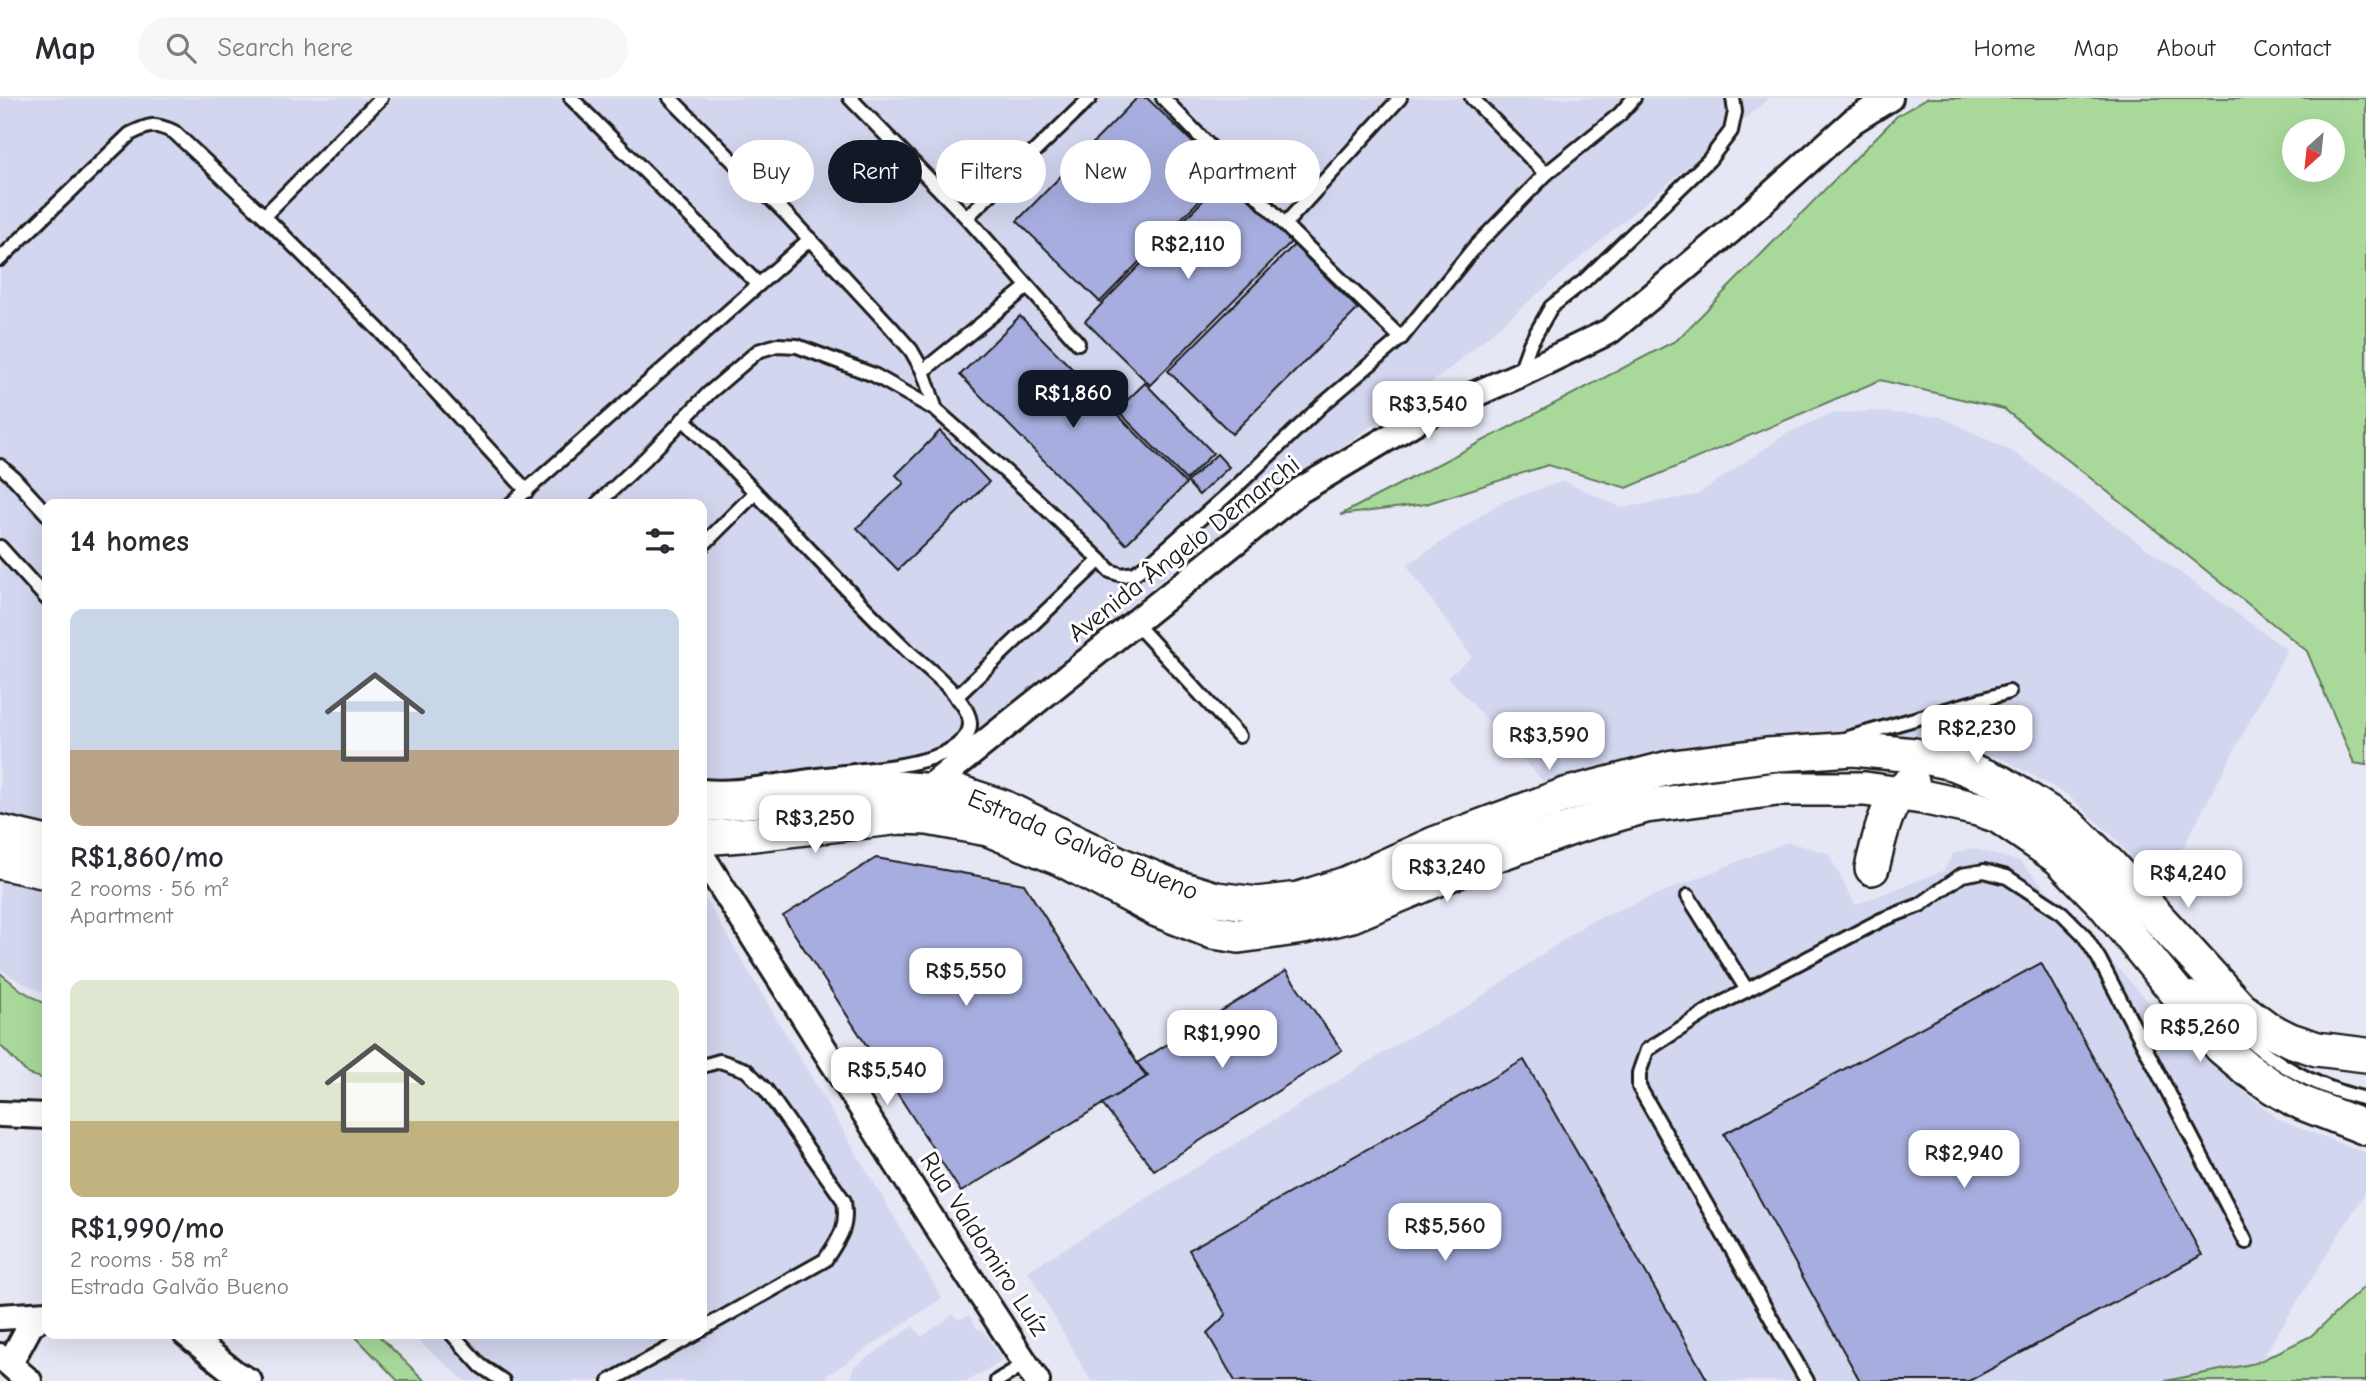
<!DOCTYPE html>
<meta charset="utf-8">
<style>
body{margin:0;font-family:"Comic Neue",sans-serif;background:#f7f7f7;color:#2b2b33;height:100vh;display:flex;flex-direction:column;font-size:26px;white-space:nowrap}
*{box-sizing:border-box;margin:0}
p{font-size:23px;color:#7c7c81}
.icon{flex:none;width:38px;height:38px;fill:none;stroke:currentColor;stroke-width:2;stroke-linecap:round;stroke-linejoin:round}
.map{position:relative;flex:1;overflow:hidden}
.details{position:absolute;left:42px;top:401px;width:665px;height:840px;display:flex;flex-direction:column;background:#fff;border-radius:14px;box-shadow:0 7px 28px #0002}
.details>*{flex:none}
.banner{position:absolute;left:728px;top:42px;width:665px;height:63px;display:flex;gap:14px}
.needle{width:46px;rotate:207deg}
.buttons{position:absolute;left:2282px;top:21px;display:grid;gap:14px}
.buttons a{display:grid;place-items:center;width:63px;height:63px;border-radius:50%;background:#fff;box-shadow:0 7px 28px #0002;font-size:35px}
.price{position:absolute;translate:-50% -60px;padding:0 16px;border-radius:14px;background:#fff;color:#222;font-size:23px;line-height:46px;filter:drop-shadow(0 2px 4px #0008)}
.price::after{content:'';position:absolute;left:50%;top:42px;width:21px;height:16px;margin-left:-10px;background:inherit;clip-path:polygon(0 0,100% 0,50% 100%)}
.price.on{background:#111827;color:#fff}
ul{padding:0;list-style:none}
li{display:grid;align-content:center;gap:14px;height:371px;padding:0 28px}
li span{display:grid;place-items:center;height:217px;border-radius:14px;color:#555}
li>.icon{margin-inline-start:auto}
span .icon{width:126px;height:126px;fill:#fffc;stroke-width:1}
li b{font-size:30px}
h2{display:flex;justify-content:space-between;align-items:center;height:84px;padding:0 28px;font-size:30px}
.chip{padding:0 24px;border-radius:32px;background:#fff;box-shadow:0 7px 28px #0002;font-size:24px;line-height:63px}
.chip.on{background:#111827;color:#fff}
header{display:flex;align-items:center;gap:42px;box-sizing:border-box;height:98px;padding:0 35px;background:#fff;border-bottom:2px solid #e1e1e2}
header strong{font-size:33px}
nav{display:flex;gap:38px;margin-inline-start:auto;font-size:24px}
.search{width:490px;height:63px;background:#f7f7f7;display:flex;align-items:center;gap:18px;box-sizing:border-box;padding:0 24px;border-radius:38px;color:#7c7c81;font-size:26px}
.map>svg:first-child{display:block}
.built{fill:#d2d6ee}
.green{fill:#a8d99a;stroke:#627a5b;stroke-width:2;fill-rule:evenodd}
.building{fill:#a7aedf;stroke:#1c1c1c;stroke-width:2}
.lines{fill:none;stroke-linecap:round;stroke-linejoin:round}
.service-casing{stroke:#1c1c1c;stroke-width:18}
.minor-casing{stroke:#1c1c1c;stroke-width:30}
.secondary-casing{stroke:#1c1c1c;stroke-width:38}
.service{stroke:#fff;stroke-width:12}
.minor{stroke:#fff;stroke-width:24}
.secondary{stroke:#fff;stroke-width:33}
.labels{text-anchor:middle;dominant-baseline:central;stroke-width:6;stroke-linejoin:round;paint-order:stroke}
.street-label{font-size:26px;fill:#1c1c1c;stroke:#fff}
</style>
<header>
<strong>Map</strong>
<div class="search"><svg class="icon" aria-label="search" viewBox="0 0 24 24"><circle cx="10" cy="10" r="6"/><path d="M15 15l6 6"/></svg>Search here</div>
<nav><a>Home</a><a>Map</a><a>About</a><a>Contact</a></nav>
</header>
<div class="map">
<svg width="2366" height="1283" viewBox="0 0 2366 1283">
<rect width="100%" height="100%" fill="#e5e7f5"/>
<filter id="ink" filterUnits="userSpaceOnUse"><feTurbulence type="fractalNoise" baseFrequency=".0143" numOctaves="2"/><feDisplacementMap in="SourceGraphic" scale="14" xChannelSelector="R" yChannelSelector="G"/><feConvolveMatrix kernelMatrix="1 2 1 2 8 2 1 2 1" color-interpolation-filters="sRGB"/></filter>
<g filter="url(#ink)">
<g class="built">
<polygon points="0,0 1769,0 1442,277 1185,462 966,643 913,657 702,692 702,406 47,406 47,730 0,717"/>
<polygon points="1870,313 1941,319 2015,355 2287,552 2158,797 2117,742 2068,697 2003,661 1936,642 1743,644 1548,688 1448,579 1472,559 1407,467 1500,405 1564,383 1622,410 1697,397 1786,336 1830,316"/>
<polygon points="1787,744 1828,755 1855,807 1943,773 1953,756 1972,750 2021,764 2186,945 2279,1022 2366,1055 2366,1093 2248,1283 1091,1283 1028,1173 1411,938 1461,913 1589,824"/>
<polygon points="0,783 47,793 47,896 17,882 0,871"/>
<polygon points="702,795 942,1200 819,1283 465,1283 410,1236 702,1236"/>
<polygon points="953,1217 959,1222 969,1217 977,1231 983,1232 1002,1262 968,1283 846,1283 852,1280 853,1270 913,1228 922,1239"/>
</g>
<g class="green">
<path d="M1927,0H2366V667L2354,665L2307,553L2004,311L1880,282L1627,390L1548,367L1426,406L1340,417L1677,242L1897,18ZM2333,33V72H2294V33Z"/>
<polygon points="0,875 21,892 47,907 47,982 28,976 0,947"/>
<polygon points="2366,1187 2366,1283 2165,1283 2256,1265 2311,1238"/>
<polygon points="353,1236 377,1236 425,1283 398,1283"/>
</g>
<g class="building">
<polygon points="1137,0 1147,0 1225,76 1100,204 1017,123"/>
<polygon points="1226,79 1292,143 1150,287 1085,223"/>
<polygon points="1294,147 1358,211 1232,336 1168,273"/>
<polygon points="1020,218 1186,386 1126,446 960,277"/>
<polygon points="1145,285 1213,355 1186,382 1117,312"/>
<polygon points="940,333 989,384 898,472 857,430 904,385 896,377"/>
<polygon points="1217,356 1229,369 1199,397 1187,384"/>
<polygon points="876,760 1024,786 1146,979 961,1094 783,818"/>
<polygon points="2041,865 2202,1157 1969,1283 1860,1283 1724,1036"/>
<polygon points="1286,873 1342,952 1154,1072 1102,1006 1148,978 1137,965"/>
<polygon points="1524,962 1708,1283 1235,1283 1207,1235 1226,1217 1189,1152"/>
</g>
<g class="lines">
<defs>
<g id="service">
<polyline points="571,0 758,186"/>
<polyline points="670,0 788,118 889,227 911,252 923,273 936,312"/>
<polyline points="850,0 968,121"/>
<polyline points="1163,0 1293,135 1401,240"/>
<polyline points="1472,0 1546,76"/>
<polyline points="264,118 381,0"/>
<polyline points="1285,126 1400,0"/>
<path d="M0,161L130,36C150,26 154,25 174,34L264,118L379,232L527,393"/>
<polyline points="1078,245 968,121 970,116 1090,0"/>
<polyline points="923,273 1027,189"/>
<polyline points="1519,276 1530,246 1551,209 1584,183 1709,62 1731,33 1735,14 1733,0"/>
<path d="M683,321C761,396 831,479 909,554C926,569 969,602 970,625C971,642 947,655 934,659C897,671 856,672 818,677C785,681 734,692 702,688"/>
<polyline points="0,368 14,380 47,416"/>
<polyline points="511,406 810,141"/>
<polyline points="597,406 645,361 709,295 758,253 777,247 797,248 874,277 936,312 1035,400 1100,462"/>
<polyline points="702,448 755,395"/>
<polyline points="0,449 47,501"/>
<polyline points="1135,525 1239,638"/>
<polyline points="956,599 1100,462 1110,473 1122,477 1135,475 1151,464 1236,389 1321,308 1401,240 1473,151 1546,76 1620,16 1634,0"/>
<polyline points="1848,640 2009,594"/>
<polyline points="1688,798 1747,892"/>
<path d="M2192,890C2248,944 2288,983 2366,1001"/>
<path d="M702,968L720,963L746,972L766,992L844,1103C848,1131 840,1139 825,1162L702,1231"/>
<polyline points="452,1236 481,1268 503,1283"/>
<polyline points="610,1283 695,1236"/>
<polyline points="997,1283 1026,1265"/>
<polyline points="1807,1283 1639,989 1639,975 1647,952 1711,911 1747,892 1881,822 1920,807 1962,777 1984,773 2007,779 2062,815 2083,836 2099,861 2246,1144"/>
</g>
<g id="minor">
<polyline points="928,700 927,691 1299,393 1425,318 1519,277 1610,233 1729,134 1853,23 1890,0"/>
<polyline points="702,758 940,1134 1037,1283"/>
<polyline points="0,1016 47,1018"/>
<polyline points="0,1219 47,1216"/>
<polyline points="186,1236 236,1276 249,1283"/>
<polyline points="0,1258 29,1283"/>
<polyline points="10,1265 30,1228 43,1217"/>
</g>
<g id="secondary">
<polyline points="702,707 897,690 961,695 1003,709 1122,767 1173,788 1216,801 1257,806 1299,801 1345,786 1434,746 1565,697 1673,669 1767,657 1853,651 1914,657 1953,665 2002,685 2070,728 2109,766 2241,911 2268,931 2290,942 2317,951 2366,957"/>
<polyline points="0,734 47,745"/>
<polyline points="702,740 754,736 901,719 928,720 988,731 1061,761 1157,812 1213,834 1239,838 1303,829 1352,817 1498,756 1577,728 1646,708 1777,691 1865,691 1922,699 1978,711 1998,718 2059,760 2104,806 2221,949 2247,971 2273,989 2297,1003 2366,1030"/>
<polyline points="0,764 47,774"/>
<path d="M1872,770C1880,739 1885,702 1912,684"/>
</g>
</defs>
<use href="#service" class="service-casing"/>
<use href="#minor" class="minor-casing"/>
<use href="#secondary" class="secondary-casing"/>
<use href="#service" class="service"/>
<use href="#minor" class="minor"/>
<use href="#secondary" class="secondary"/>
</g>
</g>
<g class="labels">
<g class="street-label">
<text transform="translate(1184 451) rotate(-38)">Avenida Ângelo Demarchi</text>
<text transform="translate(1083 747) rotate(23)">Estrada Galvão Bueno</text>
<text transform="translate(984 1146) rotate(57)">Rua Valdomiro Luíz</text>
</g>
</g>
</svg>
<div class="buttons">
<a><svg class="needle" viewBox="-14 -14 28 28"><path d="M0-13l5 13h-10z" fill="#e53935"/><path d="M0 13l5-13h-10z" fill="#7c7c81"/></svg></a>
</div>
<b class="price" style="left:1188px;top:183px">R$2,110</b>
<b class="price on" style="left:1073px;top:332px">R$1,860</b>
<b class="price" style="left:1428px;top:343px">R$3,540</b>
<b class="price" style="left:1977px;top:667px">R$2,230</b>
<b class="price" style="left:1549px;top:674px">R$3,590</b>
<b class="price" style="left:815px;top:757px">R$3,250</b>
<b class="price" style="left:1447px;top:806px">R$3,240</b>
<b class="price" style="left:2188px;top:812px">R$4,240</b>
<b class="price" style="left:966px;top:910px">R$5,550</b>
<b class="price" style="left:2200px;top:966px">R$5,260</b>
<b class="price" style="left:1222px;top:972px">R$1,990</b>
<b class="price" style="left:887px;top:1009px">R$5,540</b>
<b class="price" style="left:1964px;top:1092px">R$2,940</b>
<b class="price" style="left:1445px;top:1165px">R$5,560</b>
<div class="banner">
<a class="chip">Buy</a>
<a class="chip on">Rent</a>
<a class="chip">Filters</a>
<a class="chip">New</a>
<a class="chip">Apartment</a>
</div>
<section class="details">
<h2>14 homes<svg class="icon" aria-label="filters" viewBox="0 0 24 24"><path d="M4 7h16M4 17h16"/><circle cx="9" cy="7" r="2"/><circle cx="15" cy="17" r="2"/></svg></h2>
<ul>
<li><span style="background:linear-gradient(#c9d6e8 65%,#b9a48a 0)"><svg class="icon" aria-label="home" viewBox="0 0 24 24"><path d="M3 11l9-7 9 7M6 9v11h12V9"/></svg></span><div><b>R$1,860/mo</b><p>2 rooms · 56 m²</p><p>Apartment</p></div></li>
<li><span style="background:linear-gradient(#dfe7d0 65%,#c2b280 0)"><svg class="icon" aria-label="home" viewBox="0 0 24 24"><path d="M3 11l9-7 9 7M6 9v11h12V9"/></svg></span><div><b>R$1,990/mo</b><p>2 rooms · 58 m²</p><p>Estrada Galvão Bueno</p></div></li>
</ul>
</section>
</div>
